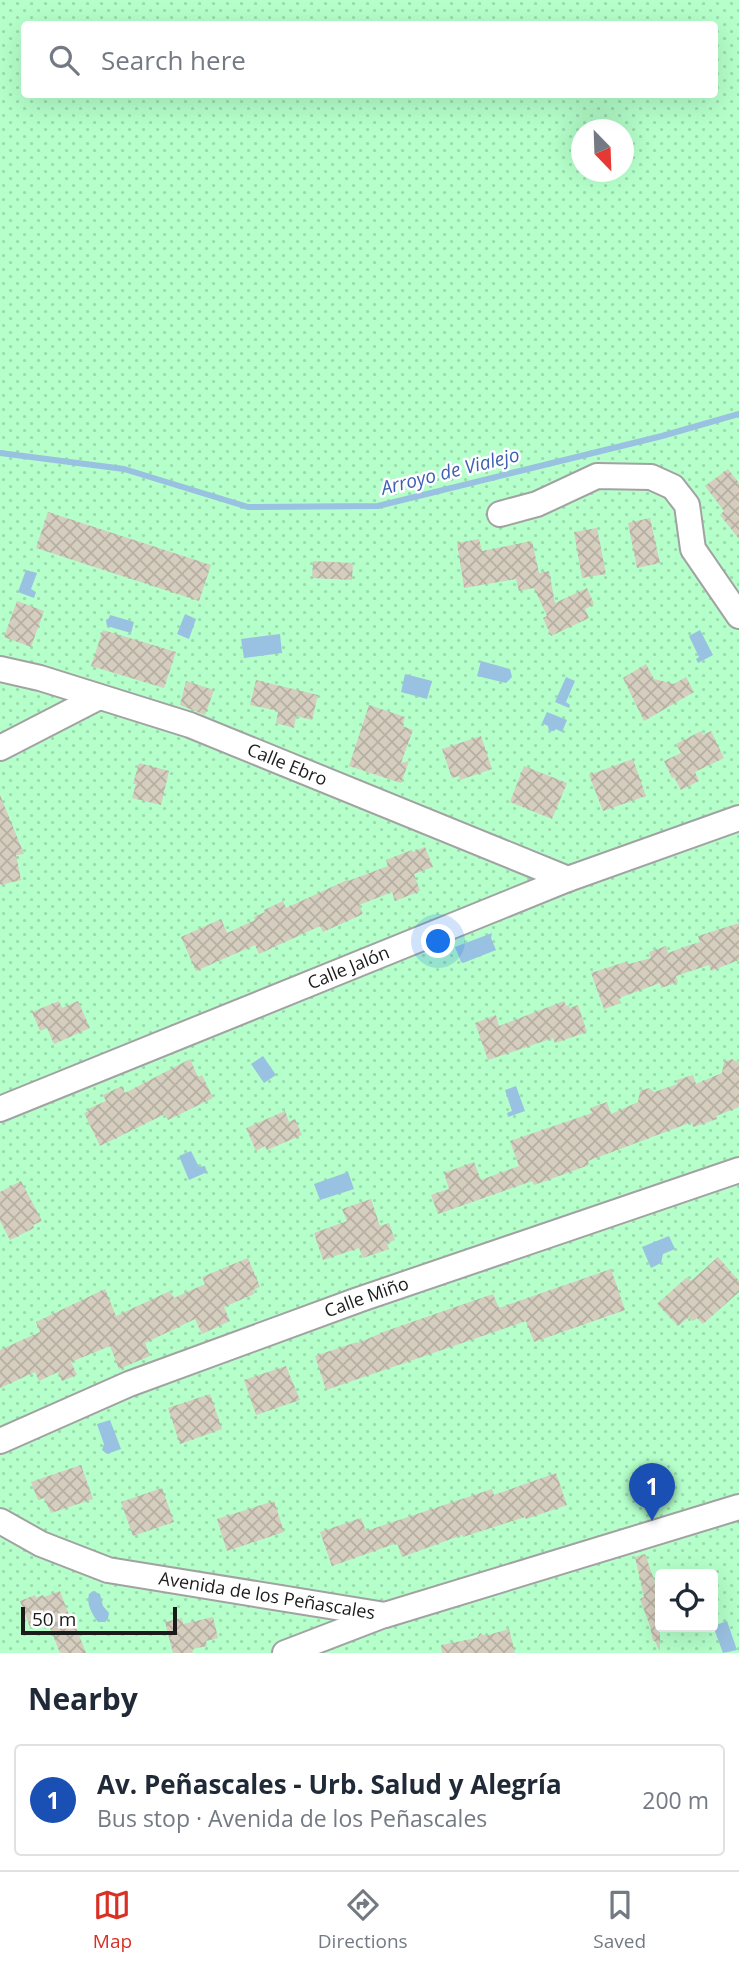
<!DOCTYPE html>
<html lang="en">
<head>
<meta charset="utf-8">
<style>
  :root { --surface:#fff; --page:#f2f2f3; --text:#1f2937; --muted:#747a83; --line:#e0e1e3; --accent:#d93025 }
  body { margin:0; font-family:"Open Sans",sans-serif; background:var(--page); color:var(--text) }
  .controls { position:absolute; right:21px; bottom:21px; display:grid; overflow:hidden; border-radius:7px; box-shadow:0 7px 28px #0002 }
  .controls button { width:63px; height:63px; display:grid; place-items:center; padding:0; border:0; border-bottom:2px solid var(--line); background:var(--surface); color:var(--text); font:35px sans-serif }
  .compass { position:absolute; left:571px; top:119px; width:63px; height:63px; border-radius:50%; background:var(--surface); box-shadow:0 7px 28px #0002; rotate:157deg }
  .scale { position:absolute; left:21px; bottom:18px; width:156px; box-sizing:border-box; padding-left:7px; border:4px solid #1b1b1b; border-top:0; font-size:19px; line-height:24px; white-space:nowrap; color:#1b1b1b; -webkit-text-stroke:5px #fff; paint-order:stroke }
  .you { position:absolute; left:439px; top:942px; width:24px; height:24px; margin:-18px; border:5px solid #fff; border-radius:50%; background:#1a73e8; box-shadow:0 0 0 10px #1a73e833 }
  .badge { display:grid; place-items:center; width:46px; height:46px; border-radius:50%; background:var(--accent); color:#fff; font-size:23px; font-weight:700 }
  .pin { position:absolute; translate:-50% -58px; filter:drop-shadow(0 2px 4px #0008) }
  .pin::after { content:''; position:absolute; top:37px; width:24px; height:21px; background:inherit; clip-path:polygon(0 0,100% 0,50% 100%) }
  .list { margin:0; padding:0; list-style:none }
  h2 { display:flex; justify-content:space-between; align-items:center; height:91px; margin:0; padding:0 28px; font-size:30px }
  h2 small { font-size:23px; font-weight:400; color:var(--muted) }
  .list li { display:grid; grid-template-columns:46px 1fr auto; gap:21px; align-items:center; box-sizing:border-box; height:112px; margin:0 14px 14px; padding:0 14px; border:2px solid var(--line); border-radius:7px }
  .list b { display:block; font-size:26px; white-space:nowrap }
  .list p { margin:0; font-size:23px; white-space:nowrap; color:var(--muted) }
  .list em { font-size:23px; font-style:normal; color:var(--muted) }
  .icon { flex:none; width:38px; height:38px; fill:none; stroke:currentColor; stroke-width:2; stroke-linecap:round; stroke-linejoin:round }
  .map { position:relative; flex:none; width:739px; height:1653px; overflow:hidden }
  .search { position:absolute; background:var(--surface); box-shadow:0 7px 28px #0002; left:21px; right:21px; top:21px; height:77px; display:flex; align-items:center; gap:18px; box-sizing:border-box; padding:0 24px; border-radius:7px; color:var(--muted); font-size:26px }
  .sheet { height:217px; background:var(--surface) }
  nav { display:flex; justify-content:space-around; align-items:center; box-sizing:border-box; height:98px; border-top:2px solid var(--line); background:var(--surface); font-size:19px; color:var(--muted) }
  nav a { display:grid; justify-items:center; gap:4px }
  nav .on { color:var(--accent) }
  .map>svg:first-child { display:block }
</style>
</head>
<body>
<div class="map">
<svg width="739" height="1653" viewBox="0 0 739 1653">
  <defs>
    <pattern id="park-dots" width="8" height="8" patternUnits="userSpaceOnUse" patternTransform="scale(1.75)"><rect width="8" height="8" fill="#b4ffca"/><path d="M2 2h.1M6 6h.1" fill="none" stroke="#9adaad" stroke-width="1.8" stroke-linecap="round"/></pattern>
    <pattern id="building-cross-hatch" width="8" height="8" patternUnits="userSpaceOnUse" patternTransform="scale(1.75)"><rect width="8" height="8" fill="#d5cdbe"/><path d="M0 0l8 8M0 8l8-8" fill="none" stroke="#b6afa3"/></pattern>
  </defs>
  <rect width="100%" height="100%" fill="#eeecde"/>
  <!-- park -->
  <path fill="url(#park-dots)" fill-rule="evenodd" d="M 0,0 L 739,0 L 739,1653 L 0,1653 ZM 24,24 L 714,24 L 714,94 L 24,94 ZM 582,130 L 624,130 L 624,172 L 582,172 ZM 660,1574 L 713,1574 L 713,1627 L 660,1627 Z"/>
  <!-- water -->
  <g fill="#99c1e1">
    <polygon points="26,570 37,573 31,589 36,592 34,598 18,592"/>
    <polygon points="185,614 196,619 189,639 177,634"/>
    <polygon points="110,615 134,622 131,633 107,626 106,620 109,618"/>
    <polygon points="700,630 713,655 698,663 696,659 699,657 689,636"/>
    <polygon points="280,634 282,653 244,658 241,639"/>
    <polygon points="481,661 510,669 512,677 506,683 477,676"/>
    <polygon points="405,674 432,681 427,699 401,692"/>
    <polygon points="566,677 575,681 566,702 570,705 569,708 555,702"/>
    <polygon points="547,712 567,720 562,732 556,729 554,731 549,731 548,726 542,723"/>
    <polygon points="492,933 491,938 496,950 463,963 461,962 455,947"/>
    <polygon points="263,1056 276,1075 264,1083 251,1064"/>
    <polygon points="516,1086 525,1111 508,1117 507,1113 512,1111 505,1090"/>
    <polygon points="191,1151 199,1167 205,1166 207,1172 189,1180 179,1156"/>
    <polygon points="348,1172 354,1189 320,1200 314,1184"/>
    <polygon points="669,1236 675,1249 663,1254 661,1263 651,1268 642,1247"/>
    <polygon points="110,1420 121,1449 107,1454 102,1450 104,1444 97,1424"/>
    <path d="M 93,1591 L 100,1594 L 103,1606 L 109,1613 L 108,1619 L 105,1622 L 98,1622 C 92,1614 86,1604 89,1594 Z"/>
    <polygon points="727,1621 737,1650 723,1653 713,1626"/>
  </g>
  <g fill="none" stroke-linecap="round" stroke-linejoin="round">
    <!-- stream -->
    <polyline stroke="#99c1e1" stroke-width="6" points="0,453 124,469 248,507 378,506 662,436 739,414"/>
  </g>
  <!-- building -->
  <g fill="url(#building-cross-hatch)">
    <polygon points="728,469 739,483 739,539 720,515 724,511 705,486"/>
    <polygon points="48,512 211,565 199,601 36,548"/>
    <polygon points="650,518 660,563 637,568 628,523"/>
    <polygon points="597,528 606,574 582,578 574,532"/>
    <polygon points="479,539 482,551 532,541 539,573 549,571 555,603 587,588 594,604 585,609 589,618 551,636 543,618 547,616 534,588 519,591 516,579 464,588 457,543"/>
    <polygon points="313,561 353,563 352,580 312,578"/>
    <polygon points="17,601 44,611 31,647 4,637"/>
    <polygon points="103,630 176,652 164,688 91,666"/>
    <polygon points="646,664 654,679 674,684 686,677 694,692 644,721 623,678"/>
    <polygon points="256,680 318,695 312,720 296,716 294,728 276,723 278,711 250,705"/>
    <polygon points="186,681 214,690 205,715 180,705"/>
    <polygon points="369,705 405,717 402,726 413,730 401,763 409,761 401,783 349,766"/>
    <polygon points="701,731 703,735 711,731 724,758 695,772 699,781 681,790 674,777 672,778 664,761 681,753 676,744"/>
    <polygon points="481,736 492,769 460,780 459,776 452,778 442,749"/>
    <polygon points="633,759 646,796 603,811 589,775"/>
    <polygon points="139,763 169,771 161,805 132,798 136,784 133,784"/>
    <polygon points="524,766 567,783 552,819 510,802"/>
    <polygon points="0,795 24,854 16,855 21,880 0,885"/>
    <polygon points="425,847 433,867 414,874 420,891 395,901 392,892 359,905 363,914 323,932 320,926 259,954 255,945 196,971 181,937 221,919 227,933 255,920 254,917 265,912 264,910 283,901 286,908 347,880 348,881 388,866 386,860 412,850 413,852"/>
    <polygon points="739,923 739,960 711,971 709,965 676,976 678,982 661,988 660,983 619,998 621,1003 604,1009 591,973 625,962 629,964 651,958 649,952 666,946 668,953 684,947 700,942 698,936"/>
    <polygon points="59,1001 62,1008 78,1001 90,1028 54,1044 47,1028 40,1031 32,1012"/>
    <polygon points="564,1001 566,1006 569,1005 570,1008 578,1005 587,1032 555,1043 553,1038 488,1060 475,1023 496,1015 499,1026"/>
    <polygon points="190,1059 198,1077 202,1075 213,1098 168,1120 165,1114 100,1146 84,1113 89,1111 88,1109 106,1101 103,1095 122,1086 125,1093"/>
    <polygon points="732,1059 739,1063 739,1107 716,1116 717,1119 693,1127 692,1122 588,1161 589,1165 548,1180 534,1185 532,1181 438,1214 431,1195 449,1189 444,1173 474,1162 481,1180 519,1166 510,1141 592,1113 590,1108 607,1102 611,1114 638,1102 640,1091 649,1088 654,1092 678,1084 677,1080 693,1075 696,1084 722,1073 724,1062"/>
    <polygon points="285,1111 289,1122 295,1119 302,1135 267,1150 265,1146 256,1151 246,1128"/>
    <polygon points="21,1181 42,1221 33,1225 34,1228 10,1240 0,1221 0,1192"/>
    <polygon points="371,1199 380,1226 389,1223 395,1240 387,1243 389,1249 363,1258 359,1248 323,1260 314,1233 347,1221 342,1209"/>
    <polygon points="718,1257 739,1281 739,1292 703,1324 697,1318 693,1321 689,1317 678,1326 657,1304 687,1277 691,1281"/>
    <polygon points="248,1258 260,1287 253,1290 254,1294 224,1307 230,1321 202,1334 195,1319 145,1343 150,1356 119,1369 110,1346 71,1362 77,1375 62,1381 58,1372 39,1381 35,1372 0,1388 0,1350 40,1332 36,1322 105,1289 116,1316 170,1291 174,1298 205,1284 202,1277"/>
    <polygon points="611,1269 625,1310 534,1342 526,1321 326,1390 315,1356 357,1342 358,1343 386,1331 493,1294 499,1308"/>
    <polygon points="286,1366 300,1400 256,1415 244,1380"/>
    <polygon points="210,1394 222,1429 180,1444 168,1408"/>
    <polygon points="81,1465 93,1499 51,1513 44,1498 38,1500 31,1482"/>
    <polygon points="556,1473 567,1505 526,1519 525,1517 463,1537 462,1535 402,1557 397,1543 332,1566 320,1532 361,1518 366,1531 492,1489 494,1495"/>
    <polygon points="162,1488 174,1522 133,1536 121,1502"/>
    <polygon points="274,1501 284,1532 227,1551 217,1519"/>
    <polygon points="645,1554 658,1591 660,1590 660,1649 659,1650 655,1641 653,1641 650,1626 640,1599 644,1597 635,1557"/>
    <polygon points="60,1591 70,1618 72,1617 86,1653 60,1653 48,1623 42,1625 42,1623 30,1627 20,1601 35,1595 36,1598 43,1595 44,1597"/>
    <polygon points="213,1617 218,1638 206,1641 207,1646 192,1649 193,1653 173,1653 165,1622 182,1618 183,1624"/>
    <polygon points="509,1629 515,1653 442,1653 441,1645 477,1638 480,1633 485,1636"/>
  </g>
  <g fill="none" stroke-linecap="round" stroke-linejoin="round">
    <defs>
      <g id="street">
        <polyline points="500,514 537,504 597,476 651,477 673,487 687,505 693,549 739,616"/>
        <path id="s1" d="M 0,669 L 40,678 L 190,725 L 568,879"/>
        <polyline points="0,748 99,697"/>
        <path id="s2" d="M 0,1109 L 568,879 L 739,818"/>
        <path id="s3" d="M 0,1441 L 129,1384 L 358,1300 L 739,1170"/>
        <path id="s4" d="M 0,1521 L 41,1544 L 108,1570 L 385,1615 L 739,1507"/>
        <polyline points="285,1653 384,1615"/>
      </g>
    </defs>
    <!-- street casing -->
    <use href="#street" stroke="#a2a2a2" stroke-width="28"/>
    <!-- street -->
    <use href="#street" stroke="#fff" stroke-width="24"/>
  </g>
  <g text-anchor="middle" stroke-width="5" stroke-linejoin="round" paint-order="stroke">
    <!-- street labels -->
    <g font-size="18" fill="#1b1b1b" stroke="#fff">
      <text dy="6" stroke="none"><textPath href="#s1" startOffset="303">Calle Ebro</textPath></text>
      <text dy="6" stroke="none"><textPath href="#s2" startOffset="376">Calle Jalón</textPath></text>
      <text dy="6" stroke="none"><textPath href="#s3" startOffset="394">Calle Miño</textPath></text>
      <text dy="6" stroke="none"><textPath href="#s4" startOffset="280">Avenida de los Peñascales</textPath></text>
    </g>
    <!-- water labels -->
    <g font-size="19" font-style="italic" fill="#3f60b2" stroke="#fff">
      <text transform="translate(450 471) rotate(-14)" y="7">Arroyo de Vialejo</text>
    </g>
  </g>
</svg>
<div class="controls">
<button><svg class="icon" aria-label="locate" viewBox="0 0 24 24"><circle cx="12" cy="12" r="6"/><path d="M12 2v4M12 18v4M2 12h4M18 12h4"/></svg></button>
</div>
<svg class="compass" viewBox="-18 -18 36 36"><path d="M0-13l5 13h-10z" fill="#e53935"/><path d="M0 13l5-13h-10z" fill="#747a83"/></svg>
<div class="scale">50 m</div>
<div class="you"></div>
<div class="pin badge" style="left:652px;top:1521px;background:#1a4fb4">1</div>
<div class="search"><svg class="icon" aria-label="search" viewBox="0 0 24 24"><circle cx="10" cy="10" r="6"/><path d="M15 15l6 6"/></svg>Search here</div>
</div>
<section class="sheet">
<h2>Nearby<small></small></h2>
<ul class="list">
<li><span class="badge" style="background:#1a4fb4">1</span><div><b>Av. Peñascales - Urb. Salud y Alegría</b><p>Bus stop · Avenida de los Peñascales</p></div><em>200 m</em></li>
</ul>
</section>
<nav>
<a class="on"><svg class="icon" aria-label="map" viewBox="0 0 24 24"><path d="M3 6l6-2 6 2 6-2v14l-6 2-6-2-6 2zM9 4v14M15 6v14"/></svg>Map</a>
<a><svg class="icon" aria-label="directions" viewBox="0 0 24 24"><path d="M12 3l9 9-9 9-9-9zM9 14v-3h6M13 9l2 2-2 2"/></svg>Directions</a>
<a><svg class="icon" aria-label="saved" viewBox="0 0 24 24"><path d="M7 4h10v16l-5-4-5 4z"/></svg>Saved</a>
</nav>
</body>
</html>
